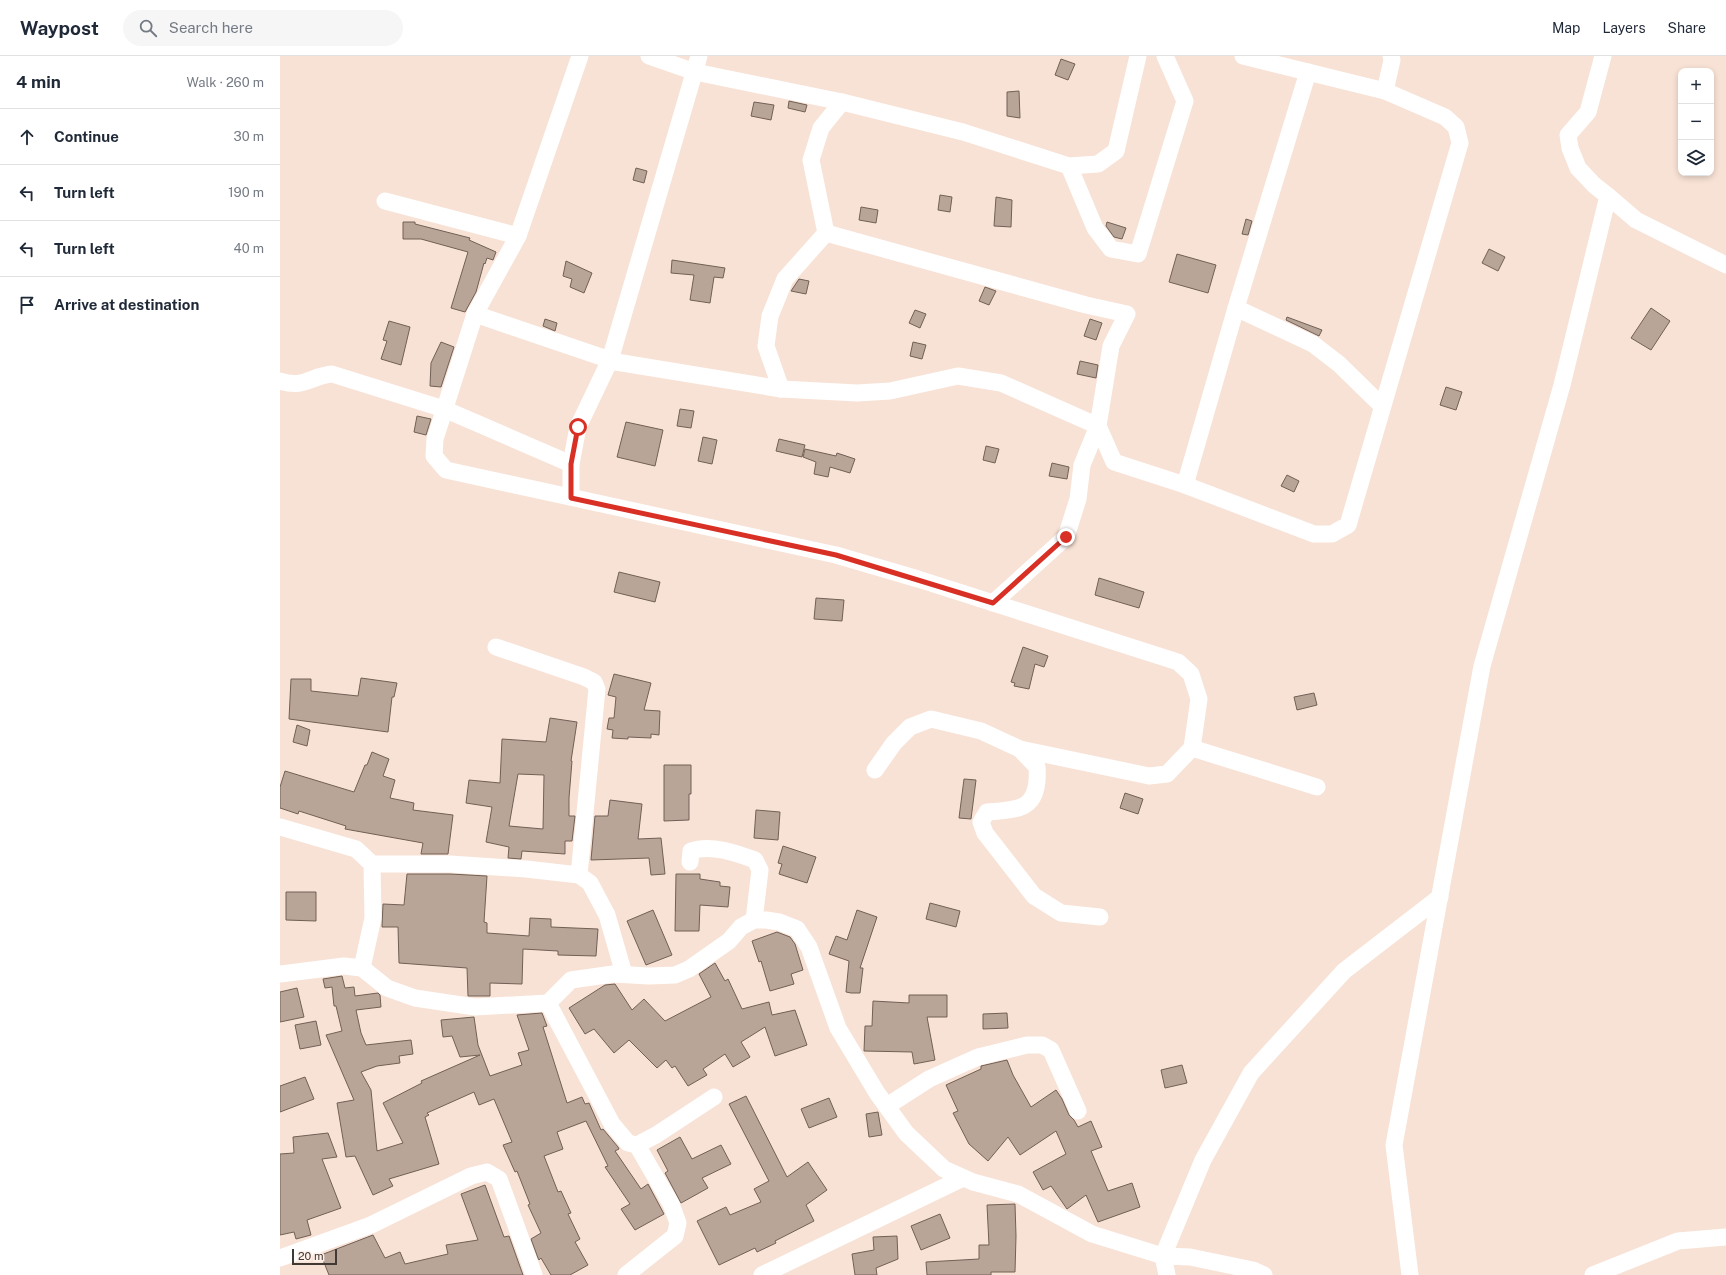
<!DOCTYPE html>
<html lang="en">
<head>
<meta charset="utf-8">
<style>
  :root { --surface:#fff; --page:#f6f6f7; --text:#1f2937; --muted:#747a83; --line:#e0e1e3 }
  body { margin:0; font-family:"Public Sans",sans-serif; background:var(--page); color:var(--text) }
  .controls { position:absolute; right:12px; top:12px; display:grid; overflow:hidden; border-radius:8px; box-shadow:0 2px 6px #0003 }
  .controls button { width:36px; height:36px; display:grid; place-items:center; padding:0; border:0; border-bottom:1px solid var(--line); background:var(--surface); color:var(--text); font:20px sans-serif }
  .scale { position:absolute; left:12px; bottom:10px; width:45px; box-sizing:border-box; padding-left:4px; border:2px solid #413934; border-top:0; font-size:11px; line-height:14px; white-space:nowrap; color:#413934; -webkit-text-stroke:3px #fef1e9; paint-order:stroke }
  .stop { position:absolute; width:12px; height:12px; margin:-9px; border:3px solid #d93025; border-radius:50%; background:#fff }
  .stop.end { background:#d93025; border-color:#fff; box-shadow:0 1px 4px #0008 }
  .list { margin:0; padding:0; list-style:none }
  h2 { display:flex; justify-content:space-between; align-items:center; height:52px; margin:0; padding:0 16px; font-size:17px }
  h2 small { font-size:13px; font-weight:400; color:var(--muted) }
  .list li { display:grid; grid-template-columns:26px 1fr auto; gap:12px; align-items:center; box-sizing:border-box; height:56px; padding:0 16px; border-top:1px solid var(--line) }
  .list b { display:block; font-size:15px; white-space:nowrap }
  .list em { font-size:13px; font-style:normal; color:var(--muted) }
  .icon { flex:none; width:22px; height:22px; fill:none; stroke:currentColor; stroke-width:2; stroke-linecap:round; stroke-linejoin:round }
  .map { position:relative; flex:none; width:1446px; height:1219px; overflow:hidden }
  header { display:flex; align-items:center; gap:24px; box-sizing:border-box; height:56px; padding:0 20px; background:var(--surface); border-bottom:1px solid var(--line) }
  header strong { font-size:19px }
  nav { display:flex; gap:22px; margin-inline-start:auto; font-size:14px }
  .search { width:280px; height:36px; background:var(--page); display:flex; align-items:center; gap:10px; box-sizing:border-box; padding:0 14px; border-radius:22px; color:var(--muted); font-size:15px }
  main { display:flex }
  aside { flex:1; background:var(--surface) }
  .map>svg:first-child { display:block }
</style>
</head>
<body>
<header>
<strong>Waypost</strong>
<div class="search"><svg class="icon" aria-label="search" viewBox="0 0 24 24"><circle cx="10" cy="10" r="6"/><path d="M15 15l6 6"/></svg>Search here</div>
<nav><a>Map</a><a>Layers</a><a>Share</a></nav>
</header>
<main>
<aside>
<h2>4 min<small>Walk · 260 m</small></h2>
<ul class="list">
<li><svg class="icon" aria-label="ahead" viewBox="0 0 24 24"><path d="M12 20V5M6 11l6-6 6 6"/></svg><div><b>Continue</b></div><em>30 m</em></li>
<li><svg class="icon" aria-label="left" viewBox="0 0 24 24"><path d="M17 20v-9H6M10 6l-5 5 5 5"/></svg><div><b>Turn left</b></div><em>190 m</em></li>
<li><svg class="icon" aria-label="left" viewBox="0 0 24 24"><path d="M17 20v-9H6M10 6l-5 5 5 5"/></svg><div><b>Turn left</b></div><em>40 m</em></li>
<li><svg class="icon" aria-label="arrive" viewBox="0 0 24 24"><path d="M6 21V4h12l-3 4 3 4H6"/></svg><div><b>Arrive at destination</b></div></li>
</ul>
</aside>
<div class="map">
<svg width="1446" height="1219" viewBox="0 0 1446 1219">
  <rect width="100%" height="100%" fill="#f8e2d5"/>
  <!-- building -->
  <g fill="#b9a498" stroke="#726055" fill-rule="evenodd">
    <polygon points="781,3 795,8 788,24 775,19"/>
    <polygon points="739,35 740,62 727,60 727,36"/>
    <polygon points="509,45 527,49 525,56 508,52"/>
    <polygon points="474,46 494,49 491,64 471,60"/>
    <polygon points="356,112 367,115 364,127 353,124"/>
    <polygon points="660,139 672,141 670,156 658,154"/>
    <polygon points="716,141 732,144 731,171 714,170"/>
    <polygon points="581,151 598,154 596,167 579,164"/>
    <polygon points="966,163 972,165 968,179 962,178"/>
    <polygon points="123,166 135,166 135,168 190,182 189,184 216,196 213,204 207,202 205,208 204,207 196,236 185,256 171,252 188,196 141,183 123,183"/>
    <polygon points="827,166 846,172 842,183 834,181 826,170"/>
    <polygon points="1209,193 1225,201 1218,215 1202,207"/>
    <polygon points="897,198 936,209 928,237 889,226"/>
    <polygon points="392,204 445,212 443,222 434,221 430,247 410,244 414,219 391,217"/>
    <polygon points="286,205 312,217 304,237 290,231 292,223 283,220"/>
    <polygon points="519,223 529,225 526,238 511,235"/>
    <polygon points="705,231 716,235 709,249 699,245"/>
    <polygon points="1371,252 1390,265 1371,294 1351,282"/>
    <polygon points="635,254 646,258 640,272 629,267"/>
    <polygon points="1007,261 1042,274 1039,280 1006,264"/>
    <polygon points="265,263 277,267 275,275 263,270"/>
    <polygon points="810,263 822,267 816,284 804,280"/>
    <polygon points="109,265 130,271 121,309 101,303 107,285 103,284"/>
    <polygon points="161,286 174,291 161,331 150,330 151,307"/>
    <polygon points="633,286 646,289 642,303 630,300"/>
    <polygon points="800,305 818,309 816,322 797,318"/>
    <polygon points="1166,331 1182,336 1176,354 1160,349"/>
    <polygon points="400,353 414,355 411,372 397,370"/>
    <polygon points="137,360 151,363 146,379 134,376"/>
    <polygon points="346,366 383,374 375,410 337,401"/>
    <polygon points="423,381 437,384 432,408 418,405"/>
    <polygon points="499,383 525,389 522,401 496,395"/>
    <polygon points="706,390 719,393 715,407 703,404"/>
    <polygon points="525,393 556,400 557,397 575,403 570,417 550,411 548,421 534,418 536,406 523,401"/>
    <polygon points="772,407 789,411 787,423 769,420"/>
    <polygon points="1007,419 1019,425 1014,436 1001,430"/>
    <polygon points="339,516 380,526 375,546 334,536"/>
    <polygon points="819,522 864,536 859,552 815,539"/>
    <polygon points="536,542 564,544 562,565 534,563"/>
    <polygon points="743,591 768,600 764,611 755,608 749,633 734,630 735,627 731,626"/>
    <polygon points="334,618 371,627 364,654 380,655 379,679 371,678 371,682 348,681 348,683 332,682 333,674 327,673 329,662 334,662 336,641 328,639"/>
    <polygon points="81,622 117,627 114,641 112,641 108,676 9,663 11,623 31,623 31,635 78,640"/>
    <polygon points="1034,637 1037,649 1017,654 1014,641"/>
    <path d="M 270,662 L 297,666 L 291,705 L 292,705 L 289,742 L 289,760 L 295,760 L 292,785 L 285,785 L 285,798 L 242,795 L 241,803 L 228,802 L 229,791 L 206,786 L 212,751 L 186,747 L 189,724 L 220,727 L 222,683 L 266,686 ZM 238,718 L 264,719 L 263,773 L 229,770 Z"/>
    <polygon points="17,669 30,674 27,690 13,686"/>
    <polygon points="92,696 109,703 103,720 115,724 110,742 134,747 133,754 173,759 168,798 141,798 143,787 65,773 66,770 19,755 18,758 0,752 0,731 5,715 74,736 85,709 87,709"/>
    <polygon points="384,709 411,709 411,738 409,738 409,764 384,765"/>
    <polygon points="684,723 696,724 691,763 679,762"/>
    <polygon points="845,737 863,743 858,758 840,752"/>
    <polygon points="330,744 362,748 358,783 381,782 385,818 371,819 369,802 311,804 315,760 328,760"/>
    <polygon points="476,754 500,756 498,784 474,782"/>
    <polygon points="503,790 536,801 527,827 499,818 502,808 498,807"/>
    <polygon points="127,818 170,818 207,820 204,866 207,867 207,877 249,880 250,862 271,863 271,871 318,873 316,900 278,899 278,895 243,893 242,928 210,927 210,940 188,940 187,912 119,907 118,871 102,871 103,848 124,849"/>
    <polygon points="396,818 420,818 420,823 440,826 440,830 450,831 448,851 420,849 419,875 395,875"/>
    <polygon points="6,836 36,836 36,865 6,864"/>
    <polygon points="650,847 680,855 676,871 646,863"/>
    <polygon points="373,854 392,899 366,909 347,865"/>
    <polygon points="577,854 597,861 580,912 583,912 580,937 571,937 566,936 569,905 549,898 556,880 567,884"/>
    <polygon points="497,876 510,881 515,888 523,914 511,918 514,928 490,935 481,905 479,906 472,885"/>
    <polygon points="435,907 445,925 448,923 462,953 489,946 492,959 515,954 527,989 495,1000 485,971 461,986 470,1001 453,1011 445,998 423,1013 427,1019 408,1030 395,1010 392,1012 386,1004 377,1012 349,984 334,997 314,973 305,978 289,952 325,929 335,928 352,954 364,943 385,965 431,941 419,918"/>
    <polygon points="62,920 65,932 74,931 75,940 98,937 100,939 101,951 76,954 81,977 86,989 131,984 133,998 119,1000 120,1007 97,1010 81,1016 91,1034 97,1095 123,1087 103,1047 142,1027 141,1025 200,999 180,1001 172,980 163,981 161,964 194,961 198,989 210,1020 242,1009 238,997 249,994 237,959 262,957 267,970 263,971 287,1047 302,1041 305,1048 309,1047 321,1074 323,1073 338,1091 339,1093 335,1095 361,1133 368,1128 384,1158 355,1174 341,1153 350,1148 325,1111 328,1110 306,1065 277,1076 283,1093 264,1100 278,1136 281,1135 291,1157 288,1158 300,1183 295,1186 308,1209 290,1219 271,1219 261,1202 259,1204 258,1202 251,1183 261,1177 248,1149 250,1148 237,1115 235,1116 223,1089 232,1086 214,1043 199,1049 194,1036 147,1057 149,1059 145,1061 159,1108 109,1123 113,1130 93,1139 75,1100 66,1101 57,1047 74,1044 46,979 62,975 56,950 54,950 52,931 45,932 43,923"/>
    <polygon points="17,932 24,961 0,966 0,936"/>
    <polygon points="629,939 667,939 667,961 647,961 655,1004 634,1008 632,996 584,995 585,970 592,970 593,945 629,947"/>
    <polygon points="727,957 728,972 703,973 703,958"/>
    <polygon points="36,965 41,989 20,993 15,969"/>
    <polygon points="727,1004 733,1019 751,1051 776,1034 782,1043 789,1059 794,1064 798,1071 811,1065 822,1091 811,1095 828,1135 852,1127 860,1151 818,1166 806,1139 787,1153 771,1130 763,1134 753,1116 786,1098 776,1075 740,1099 728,1081 708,1105 689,1088 673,1057 678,1055 666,1029 701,1013 701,1010"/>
    <polygon points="902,1009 907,1027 885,1032 881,1014"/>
    <polygon points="25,1021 34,1043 0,1056 0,1030"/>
    <polygon points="466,1040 507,1121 528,1106 547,1134 526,1149 534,1165 495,1185 496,1187 477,1196 475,1192 439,1209 417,1165 446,1151 450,1159 481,1146 474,1133 489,1125 449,1048"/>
    <polygon points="549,1042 557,1061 529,1072 521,1053"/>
    <polygon points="598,1056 602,1079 589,1081 586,1058"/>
    <polygon points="48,1077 57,1101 42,1103 61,1152 27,1164 31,1179 16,1183 14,1176 0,1179 0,1098 14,1097 13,1081"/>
    <polygon points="400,1081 412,1103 441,1089 451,1108 422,1122 428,1132 401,1147 385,1117 388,1115 377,1094"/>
    <polygon points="205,1129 224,1181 229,1180 243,1219 49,1219 41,1199 93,1179 105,1202 120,1196 125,1208 168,1198 166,1189 198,1184 181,1138"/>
    <polygon points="735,1148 736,1180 735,1216 711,1216 711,1219 647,1219 646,1206 699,1203 699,1189 709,1189 707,1149"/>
    <polygon points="660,1158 670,1182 641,1194 631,1170"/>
    <polygon points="617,1180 618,1203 596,1212 597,1219 575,1219 572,1198 594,1194 593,1181"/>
  </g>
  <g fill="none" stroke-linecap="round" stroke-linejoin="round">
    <!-- minor -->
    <g stroke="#fff" stroke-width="17">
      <polyline points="300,0 238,180 195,258 155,383 154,400 166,414 556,499 638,523 898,606 911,618 919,643 912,692 887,718 869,720 740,693 701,675 651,663 630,671 614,687 595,714"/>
      <polyline points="369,0 415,16 562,46 683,76 789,110 818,108 836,95 858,0"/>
      <polyline points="1323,0 1308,56 1288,79 1290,92 1298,112 1314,129 1328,140 1356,164 1446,209"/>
      <polyline points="1105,35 1112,4 1111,0"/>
      <polyline points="789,110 815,172 831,193 858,198 905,45 885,0"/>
      <polyline points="105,145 238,180"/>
      <polyline points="546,177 806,249 847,258 831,290 818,370 802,409 798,443 786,481 713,547"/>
      <polyline points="546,177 531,104 541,72 562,46"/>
      <polyline points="956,252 1033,288 1059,308 1102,350"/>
      <polyline points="195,258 336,306 501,333 577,337 610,335 678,320 721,327 818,370 834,406 905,429 1034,478 1052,478 1068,469 1180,87 1176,71 1165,61 1105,35 963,0"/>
      <path d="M 0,325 C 24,333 30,320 52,318 L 164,353 L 291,408"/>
      <polyline points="501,333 486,290 490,260 505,223 546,177"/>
      <polyline points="905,429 956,252 1028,16"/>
      <polyline points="291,441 291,408 298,371 330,304 419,0"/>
      <polyline points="216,591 304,621 314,626 317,633 299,819"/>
      <polyline points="912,692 1037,731"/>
      <path d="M 740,693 L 757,711 C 758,725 757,745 741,751 C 731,755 717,755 707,756 L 701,766 L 705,777 L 754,840 L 781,857 L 820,861"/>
      <polyline points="0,771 76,793 92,808 93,862 82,912"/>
      <path d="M 410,806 L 411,795 C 431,788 456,797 475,804 L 480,814 L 474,864"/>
      <polyline points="92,808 170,808 246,813 299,819 310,827 327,859 344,918"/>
      <polyline points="0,918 64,910 82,912 107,932 135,942 195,951 268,947 291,924 333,918 369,920 395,919 409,913 449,885 461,871 474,864 486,864 499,866 517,873 529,891 558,972 597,1037 626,1077 664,1113 693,1126 738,1138 812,1178 883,1200 910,1201 973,1214 984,1219"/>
      <polyline points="268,947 332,1068 348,1087 357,1089 376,1079 434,1041"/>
      <polyline points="607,1050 649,1023 698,1001 747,989 762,989 771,994 798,1055"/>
      <polyline points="0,1202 91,1169 191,1120 207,1116 219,1123 254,1219"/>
      <polyline points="346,1219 395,1180 398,1167 391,1148 357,1089"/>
      <polyline points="482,1219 683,1122"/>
      <polyline points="887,1219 883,1200 923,1104 971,1017 1064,915 1160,841"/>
      <polyline points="1130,1219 1114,1089 1202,610 1282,329 1328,140"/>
      <polyline points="1313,1219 1398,1185 1446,1181"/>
    </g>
  </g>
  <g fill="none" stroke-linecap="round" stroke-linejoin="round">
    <!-- route -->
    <polyline stroke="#d93025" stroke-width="5" points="298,371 291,408 291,442 556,499 713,547 786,481"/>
  </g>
</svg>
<div class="controls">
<button>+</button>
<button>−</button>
<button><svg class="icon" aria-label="layers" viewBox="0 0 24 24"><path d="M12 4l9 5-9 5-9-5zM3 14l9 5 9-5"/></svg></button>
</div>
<div class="scale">20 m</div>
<div class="stop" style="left:298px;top:371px"></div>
<div class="stop end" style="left:786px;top:481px"></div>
</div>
</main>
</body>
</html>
